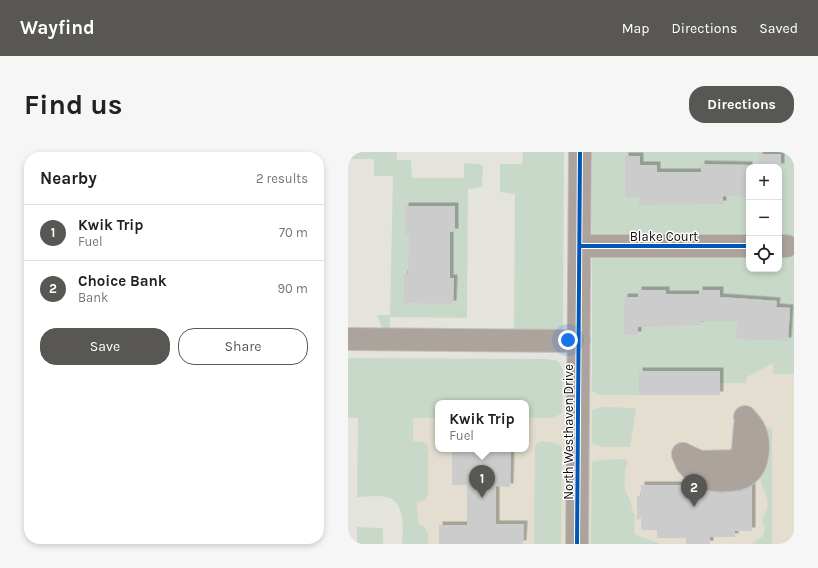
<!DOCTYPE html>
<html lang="en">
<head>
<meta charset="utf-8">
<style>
  :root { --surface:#fff; --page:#f6f6f6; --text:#222; --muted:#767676; --line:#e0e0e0; --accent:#585753 }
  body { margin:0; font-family:Karla,sans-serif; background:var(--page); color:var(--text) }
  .controls { position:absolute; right:12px; top:12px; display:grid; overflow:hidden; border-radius:8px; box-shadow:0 2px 6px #0003 }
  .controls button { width:36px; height:36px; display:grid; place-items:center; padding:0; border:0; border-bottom:1px solid var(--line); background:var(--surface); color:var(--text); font:20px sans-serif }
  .you { position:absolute; left:220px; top:188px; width:14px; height:14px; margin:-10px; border:3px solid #fff; border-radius:50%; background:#1a73e8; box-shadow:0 0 0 6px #1a73e833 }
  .badge { display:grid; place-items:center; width:26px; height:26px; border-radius:50%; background:var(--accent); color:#fff; font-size:13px; font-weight:700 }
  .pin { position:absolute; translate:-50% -33px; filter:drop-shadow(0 1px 2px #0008) }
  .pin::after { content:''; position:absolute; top:21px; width:14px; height:12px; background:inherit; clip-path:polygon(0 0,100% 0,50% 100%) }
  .popup { position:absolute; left:87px; top:248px; width:94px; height:52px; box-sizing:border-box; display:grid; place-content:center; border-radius:8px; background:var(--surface); filter:drop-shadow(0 1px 3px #0005); font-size:13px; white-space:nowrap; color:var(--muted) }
  .popup b { font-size:15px; color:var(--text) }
  .popup::after { content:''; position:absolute; left:50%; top:100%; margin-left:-8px; border:8px solid transparent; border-top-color:var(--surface) }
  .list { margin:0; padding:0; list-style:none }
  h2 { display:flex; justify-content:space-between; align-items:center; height:52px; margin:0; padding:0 16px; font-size:17px }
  h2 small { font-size:13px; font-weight:400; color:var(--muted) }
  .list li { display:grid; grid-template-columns:26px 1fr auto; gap:12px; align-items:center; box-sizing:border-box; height:56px; padding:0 16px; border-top:1px solid var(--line) }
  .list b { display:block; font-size:15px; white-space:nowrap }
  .list p { margin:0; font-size:13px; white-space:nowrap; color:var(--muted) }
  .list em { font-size:13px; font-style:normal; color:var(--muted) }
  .actions { display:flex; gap:8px; padding:12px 16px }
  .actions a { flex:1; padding:9px 0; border:1px solid var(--accent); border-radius:16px; text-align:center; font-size:14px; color:var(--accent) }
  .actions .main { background:var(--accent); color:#fff }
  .icon { flex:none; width:22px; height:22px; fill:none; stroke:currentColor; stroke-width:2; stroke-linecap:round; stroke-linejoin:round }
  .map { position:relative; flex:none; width:446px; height:392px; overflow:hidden; border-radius:16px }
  header { display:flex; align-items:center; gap:24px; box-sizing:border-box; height:56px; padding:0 20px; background:var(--accent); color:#fff }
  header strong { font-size:19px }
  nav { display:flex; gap:22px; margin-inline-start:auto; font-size:14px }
  .intro { display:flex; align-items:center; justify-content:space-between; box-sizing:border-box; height:96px; padding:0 24px }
  h1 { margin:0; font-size:28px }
  .button { padding:10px 18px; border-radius:16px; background:var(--accent); color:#fff; font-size:14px; font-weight:700 }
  main { display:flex; gap:24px; padding:0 24px }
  aside { flex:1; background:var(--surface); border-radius:16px; box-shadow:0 2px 6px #0003 }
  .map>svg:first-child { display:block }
</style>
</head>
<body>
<header>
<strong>Wayfind</strong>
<nav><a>Map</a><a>Directions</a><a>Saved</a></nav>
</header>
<div class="intro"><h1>Find us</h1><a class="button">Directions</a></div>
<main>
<aside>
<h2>Nearby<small>2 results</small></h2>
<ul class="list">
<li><span class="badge">1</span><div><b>Kwik Trip</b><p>Fuel</p></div><em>70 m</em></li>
<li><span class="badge">2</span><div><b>Choice Bank</b><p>Bank</p></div><em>90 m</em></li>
</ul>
<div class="actions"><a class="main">Save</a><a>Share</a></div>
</aside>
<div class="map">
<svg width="446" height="392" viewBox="0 0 446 392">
  <defs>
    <filter id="shadow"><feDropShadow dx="3.5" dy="-3.5" stdDeviation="0" flood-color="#0004"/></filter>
  </defs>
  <rect width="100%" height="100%" fill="#e4e3de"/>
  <!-- commercial -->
  <path fill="#e3ded0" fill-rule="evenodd" d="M 245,205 L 446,207 L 446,392 L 64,392 L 65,219 L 244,223 ZM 90,251 L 178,251 L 178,297 L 90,297 Z"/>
  <!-- green -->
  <g fill="#c8d9c9" fill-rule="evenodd">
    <polygon points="0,0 49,0 49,8 63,8 64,26 116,26 116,11 132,12 135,14 134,35 120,37 119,166 42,165 42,179 35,178 29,163 42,163 45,24 26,24 26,7 0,7"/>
    <polygon points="175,0 216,0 215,176 205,181 166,178 167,42 152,40 152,12 174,12"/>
    <path d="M 244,0 L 446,0 L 446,222 L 425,222 L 425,211 L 399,225 L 398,231 L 372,231 L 372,219 L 291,219 L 291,243 L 251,243 L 244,239 ZM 401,15 L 431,15 L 431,117 L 401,117 Z"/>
    <path d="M 0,206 L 199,207 L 210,209 L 215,218 L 214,259 L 213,262 L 204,266 L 178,266 L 178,251 L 90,251 L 90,266 L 65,266 L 65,289 L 76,290 L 80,293 L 80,343 L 77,348 L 69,350 L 70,372 L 77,375 L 80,382 L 80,392 L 54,392 C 55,377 58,349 38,345 C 29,343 18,345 9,345 L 10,266 L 0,266 Z"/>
    <polygon points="253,255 288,256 282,295 254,295 244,291 244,258"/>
    <path d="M 414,272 L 424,277 L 424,392 L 403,392 L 415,384 L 417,377 L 414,368 C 415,364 418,361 419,357 C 422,345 413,336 412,325 C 412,307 413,289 414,272 Z"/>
    <polygon points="194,289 207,291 214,295 213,392 186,392 187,295 189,291"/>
    <path d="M 277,307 L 280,309 C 277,316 276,329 277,337 C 278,341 281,344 282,348 C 284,354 283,357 287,363 L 286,380 L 288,383 L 313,392 L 243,392 L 244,310 L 254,308 Z"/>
    <polygon points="9,375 34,376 35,379 35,392 9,392"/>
  </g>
  <!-- building -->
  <g fill="#cdcccc" filter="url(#shadow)">
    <rect x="411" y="2" width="22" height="13"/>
    <polygon points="277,4 292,4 292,13 309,13 309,20 353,20 353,12 401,13 401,45 375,44 375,52 291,53 291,45 277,45"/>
    <polygon points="57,54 107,54 107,80 102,80 102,126 106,126 105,152 56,151 56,122 60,122 61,82 57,82"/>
    <polygon points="290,138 318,138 318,142 351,142 351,138 372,138 372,145 429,149 428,155 442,156 440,189 388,187 389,169 353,169 353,173 290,175 290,183 276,183 276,145 290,145"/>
    <rect x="291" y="219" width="81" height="24"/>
    <polygon points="104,297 163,297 162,335 148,334 148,372 176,372 175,392 91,392 91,373 119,373 119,333 104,333"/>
    <polygon points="293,333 341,333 350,338 373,341 393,339 404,334 404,379 387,379 387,385 362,385 362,392 338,392 338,386 309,386 309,378 293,378 293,366 289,368 289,344 293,344"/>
  </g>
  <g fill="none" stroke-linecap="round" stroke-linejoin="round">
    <defs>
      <g id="minor">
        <polyline points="232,94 401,94"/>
        <polyline points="431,94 439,94"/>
        <polyline points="0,187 231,189"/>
        <path d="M 335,302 L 339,312 L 352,326 C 364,328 384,330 395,325 C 412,317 413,289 405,275 C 403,271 399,268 397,265"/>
        <polyline points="335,302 352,310 389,309 392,307 395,297 397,274"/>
        <polyline points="229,392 232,0"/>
      </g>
    </defs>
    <!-- minor casing -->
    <use href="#minor" stroke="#c1c0bd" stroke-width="24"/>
    <!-- minor -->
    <use href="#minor" stroke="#ada39d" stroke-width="22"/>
    <defs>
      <g id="cycleway">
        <polyline points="232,94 401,94"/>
        <polyline points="229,392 232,0"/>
      </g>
    </defs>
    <!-- cycleway casing -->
    <use href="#cycleway" stroke="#fff" stroke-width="6"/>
    <!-- cycleway -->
    <use href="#cycleway" stroke="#0057b8" stroke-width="4"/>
  </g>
  <g text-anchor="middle" stroke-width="3" stroke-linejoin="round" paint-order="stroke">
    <!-- street labels -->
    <g font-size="13" fill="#0d0b08" stroke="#fff">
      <text x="316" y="89">Blake Court</text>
      <text transform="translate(220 280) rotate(-90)" y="5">North Westhaven Drive</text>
    </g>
  </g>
</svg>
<div class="controls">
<button>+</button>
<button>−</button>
<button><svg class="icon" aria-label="locate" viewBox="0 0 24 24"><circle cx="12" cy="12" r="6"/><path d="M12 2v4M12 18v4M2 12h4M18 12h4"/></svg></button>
</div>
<div class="you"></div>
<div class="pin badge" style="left:134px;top:346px">1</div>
<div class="popup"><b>Kwik Trip</b>Fuel</div>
<div class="pin badge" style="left:346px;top:355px">2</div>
</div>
</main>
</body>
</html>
